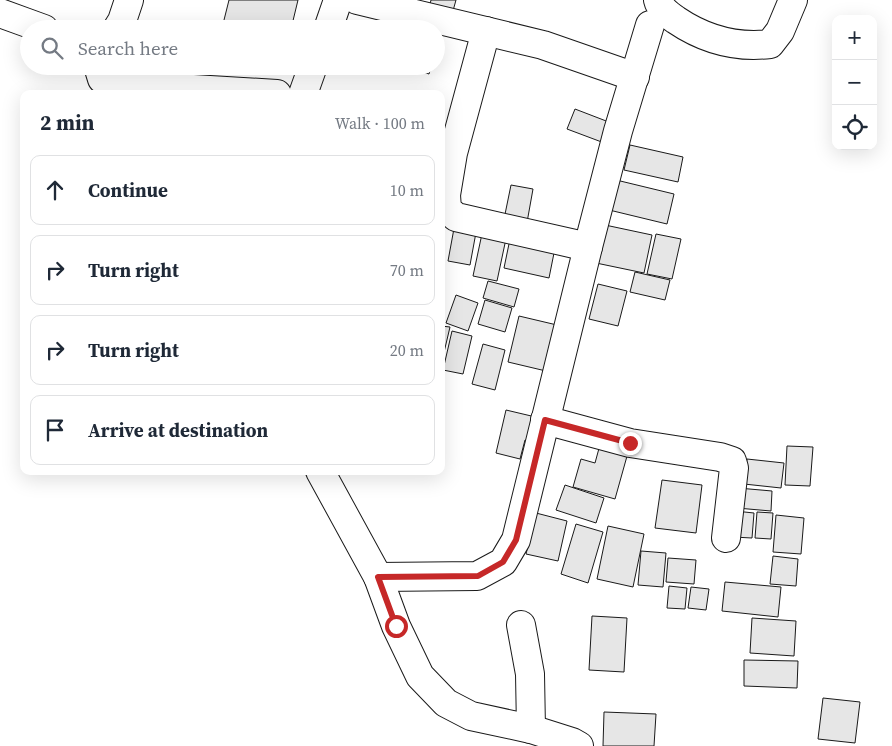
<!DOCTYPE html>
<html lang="en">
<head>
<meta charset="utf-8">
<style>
  :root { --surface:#fff; --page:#f6f6f7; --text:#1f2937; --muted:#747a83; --line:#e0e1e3 }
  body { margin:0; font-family:"Source Serif 4",serif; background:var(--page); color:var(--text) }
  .controls { position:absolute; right:15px; top:15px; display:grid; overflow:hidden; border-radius:10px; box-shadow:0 5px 20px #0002 }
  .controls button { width:45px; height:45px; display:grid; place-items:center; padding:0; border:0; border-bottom:1px solid var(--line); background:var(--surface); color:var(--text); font:25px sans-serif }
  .stop { position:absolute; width:15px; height:15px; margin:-11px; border:4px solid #c62828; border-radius:50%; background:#fff }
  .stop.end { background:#c62828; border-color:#fff; box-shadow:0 1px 5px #0008 }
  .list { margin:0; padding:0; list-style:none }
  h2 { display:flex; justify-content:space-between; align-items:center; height:65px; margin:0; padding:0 20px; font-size:21px }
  h2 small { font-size:16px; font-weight:400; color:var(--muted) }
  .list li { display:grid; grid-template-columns:32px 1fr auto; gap:15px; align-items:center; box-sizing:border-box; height:70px; margin:0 10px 10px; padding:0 10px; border:1px solid var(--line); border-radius:10px }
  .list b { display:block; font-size:19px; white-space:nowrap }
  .list em { font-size:16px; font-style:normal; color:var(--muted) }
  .icon { flex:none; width:28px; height:28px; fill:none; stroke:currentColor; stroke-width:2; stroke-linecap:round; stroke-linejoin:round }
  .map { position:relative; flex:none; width:892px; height:746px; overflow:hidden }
  .search { position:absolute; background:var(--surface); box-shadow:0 5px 20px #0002; left:20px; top:20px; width:425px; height:55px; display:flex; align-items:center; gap:12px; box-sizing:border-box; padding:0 18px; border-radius:28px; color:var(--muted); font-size:19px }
  .panel { position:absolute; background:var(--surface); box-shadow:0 5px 20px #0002; left:20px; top:90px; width:425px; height:385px; border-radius:10px }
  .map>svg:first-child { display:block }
</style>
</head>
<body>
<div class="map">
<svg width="892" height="746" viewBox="0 0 892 746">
  <rect width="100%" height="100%" fill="#fff"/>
  <!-- building -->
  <g fill="#e6e6e6" stroke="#1a1a1a">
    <polygon points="229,0 298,0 291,29 226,29 222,28"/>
    <polygon points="431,0 456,0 451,18 428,12"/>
    <polygon points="404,18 443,31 436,51 436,29 400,29"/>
    <polygon points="405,66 431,66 429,74"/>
    <polygon points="575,109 614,124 607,144 567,129"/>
    <polygon points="630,145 683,157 678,182 624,170"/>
    <polygon points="612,179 674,194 667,224 605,209"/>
    <polygon points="511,185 533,189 526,228 503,224"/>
    <polygon points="455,223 477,227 470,265 448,261"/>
    <polygon points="605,225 652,235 644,273 596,263"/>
    <polygon points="483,229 507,234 497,281 473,276"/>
    <polygon points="656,234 681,239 672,279 647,274"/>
    <polygon points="510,239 555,248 549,278 504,268"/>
    <polygon points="635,272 670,280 665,300 630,292"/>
    <polygon points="488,281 519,289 514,307 483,298"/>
    <polygon points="598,284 627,291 618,326 589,319"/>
    <polygon points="456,295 478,303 468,331 446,323"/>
    <polygon points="485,300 512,308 505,332 478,324"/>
    <polygon points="519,316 557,325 546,371 508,362"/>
    <polygon points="441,326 450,327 441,365"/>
    <polygon points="452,331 472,336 463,374 443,370"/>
    <polygon points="483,344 505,350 495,390 472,384"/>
    <polygon points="506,410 544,419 539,443 525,440 520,459 496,453"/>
    <polygon points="601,441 629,449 615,499 573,487 581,459 595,463"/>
    <polygon points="787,446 813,447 810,486 785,485"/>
    <polygon points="747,459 784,463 781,488 744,484"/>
    <polygon points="662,480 702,485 696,533 655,528"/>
    <polygon points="565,485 604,498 596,523 556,510"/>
    <polygon points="738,488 772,491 771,511 737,508"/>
    <polygon points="735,511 754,513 752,538 733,537"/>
    <polygon points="757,512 773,513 771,539 755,538"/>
    <polygon points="536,513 567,521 558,561 526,554"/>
    <polygon points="776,515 804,518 801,554 773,552"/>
    <polygon points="576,524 603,532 588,583 561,574"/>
    <polygon points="608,526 644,534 633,587 597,579"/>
    <polygon points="641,551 666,553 663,587 638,585"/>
    <polygon points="773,556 798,559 796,586 770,584"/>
    <polygon points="668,558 696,560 694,584 666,582"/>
    <polygon points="725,582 781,587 778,617 722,611"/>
    <polygon points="669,586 687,588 685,609 667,608"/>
    <polygon points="691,587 709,589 706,610 688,608"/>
    <polygon points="592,616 627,618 624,672 589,670"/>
    <polygon points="752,618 796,621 794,656 750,653"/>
    <polygon points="744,660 798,661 797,688 744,686"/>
    <polygon points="823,698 860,702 855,743 818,739"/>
    <polygon points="604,712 656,714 654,746 603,746"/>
  </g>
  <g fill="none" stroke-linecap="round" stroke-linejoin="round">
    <defs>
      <g id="minor">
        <polyline points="357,0 543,45 635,77"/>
        <path d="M 658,0 C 660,9 669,15 676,20 C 704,39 736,48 770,44 L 780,31 L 793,0"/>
        <polyline points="0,13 44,29"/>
        <polyline points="117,29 122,21 129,0"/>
        <polyline points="328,29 338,0"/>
        <polyline points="486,31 453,153 446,195 447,209 456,217 588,247"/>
        <polyline points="98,66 102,79 110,84 277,94"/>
        <polyline points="303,94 313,66"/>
        <polyline points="545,420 630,443 720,457 732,461 734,468 726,538"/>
        <polyline points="320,471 378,577 396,626 420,676 446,703 471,716 531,729 572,742 579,746"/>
        <polyline points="378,577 477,576 503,562 516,540 588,247 618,131 650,25"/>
        <polyline points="521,625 530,674 531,729"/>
      </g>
    </defs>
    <!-- minor casing -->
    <use href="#minor" stroke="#1a1a1a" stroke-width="30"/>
    <!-- minor -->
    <use href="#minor" stroke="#fff" stroke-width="28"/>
  </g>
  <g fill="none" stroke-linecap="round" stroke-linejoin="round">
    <!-- route -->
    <polyline stroke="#c62828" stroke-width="6" points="396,626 378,577 478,576 503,562 516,540 545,420 630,443"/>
  </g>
</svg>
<div class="controls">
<button>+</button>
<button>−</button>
<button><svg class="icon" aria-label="locate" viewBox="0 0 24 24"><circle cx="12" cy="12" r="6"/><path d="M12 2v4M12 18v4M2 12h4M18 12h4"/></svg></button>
</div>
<div class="stop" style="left:396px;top:626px"></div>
<div class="stop end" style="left:630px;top:443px"></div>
<div class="search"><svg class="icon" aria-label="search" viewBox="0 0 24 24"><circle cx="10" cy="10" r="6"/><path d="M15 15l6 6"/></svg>Search here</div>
<section class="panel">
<h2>2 min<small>Walk · 100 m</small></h2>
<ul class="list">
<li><svg class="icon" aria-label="ahead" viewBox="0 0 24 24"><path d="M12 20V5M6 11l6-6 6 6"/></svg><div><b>Continue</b></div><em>10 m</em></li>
<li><svg class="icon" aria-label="right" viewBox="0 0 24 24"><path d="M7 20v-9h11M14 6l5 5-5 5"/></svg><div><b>Turn right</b></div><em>70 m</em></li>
<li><svg class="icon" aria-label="right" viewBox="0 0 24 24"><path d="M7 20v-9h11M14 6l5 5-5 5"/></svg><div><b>Turn right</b></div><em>20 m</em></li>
<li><svg class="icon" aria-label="arrive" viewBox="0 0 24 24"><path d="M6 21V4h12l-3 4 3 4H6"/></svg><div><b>Arrive at destination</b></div></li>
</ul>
</section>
</div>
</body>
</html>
